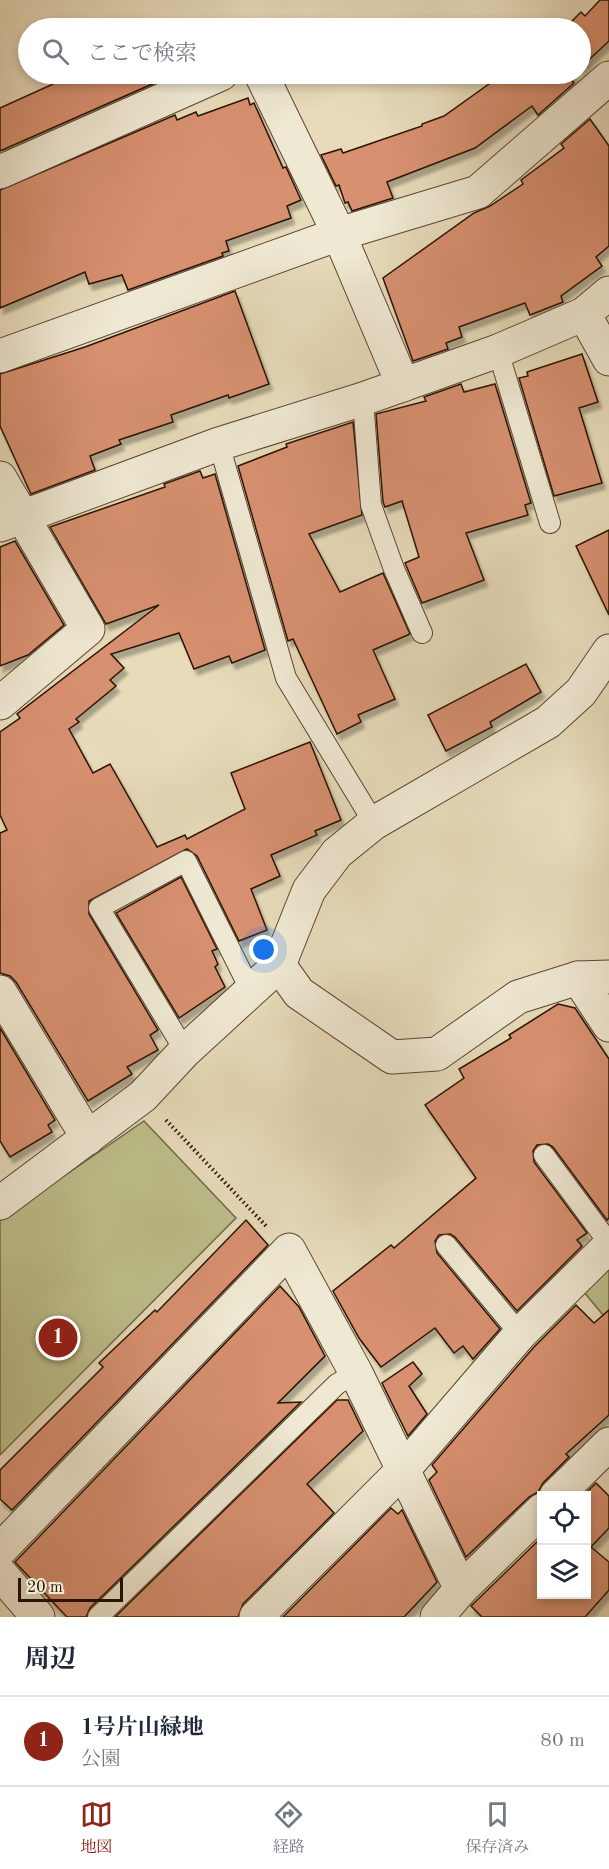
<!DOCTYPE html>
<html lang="ja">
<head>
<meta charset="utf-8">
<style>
  :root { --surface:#fff; --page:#f6f6f7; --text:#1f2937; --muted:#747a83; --line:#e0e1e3; --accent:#8f2418 }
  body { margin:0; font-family:"Old Standard TT","Noto Serif JP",serif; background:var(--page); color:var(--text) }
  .controls { position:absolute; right:18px; bottom:18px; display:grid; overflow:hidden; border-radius:0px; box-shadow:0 3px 9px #0003 }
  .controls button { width:54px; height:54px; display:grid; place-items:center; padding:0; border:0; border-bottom:2px solid var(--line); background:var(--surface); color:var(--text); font:30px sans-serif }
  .scale { position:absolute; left:18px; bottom:15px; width:105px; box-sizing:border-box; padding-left:6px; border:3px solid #2b1305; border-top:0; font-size:16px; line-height:21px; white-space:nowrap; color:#2b1305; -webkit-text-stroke:4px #efe8d2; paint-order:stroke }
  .you { position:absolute; left:264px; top:950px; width:21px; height:21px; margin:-15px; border:4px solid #fff; border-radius:50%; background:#1a73e8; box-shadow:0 0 0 9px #1a73e833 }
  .badge { display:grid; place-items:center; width:39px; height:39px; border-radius:50%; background:var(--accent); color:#fff; font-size:20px; font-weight:700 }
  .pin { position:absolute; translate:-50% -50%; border:3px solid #fff; box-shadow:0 2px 6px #0006 }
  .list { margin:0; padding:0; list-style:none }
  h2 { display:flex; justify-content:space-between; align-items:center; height:78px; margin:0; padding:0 24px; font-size:26px }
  h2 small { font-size:20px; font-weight:400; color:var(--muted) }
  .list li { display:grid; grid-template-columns:39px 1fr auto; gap:18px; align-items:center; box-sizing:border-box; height:90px; padding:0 24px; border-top:2px solid var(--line) }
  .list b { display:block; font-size:22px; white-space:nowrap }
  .list p { margin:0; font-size:20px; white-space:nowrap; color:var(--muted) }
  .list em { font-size:20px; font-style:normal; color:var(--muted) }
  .icon { flex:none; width:33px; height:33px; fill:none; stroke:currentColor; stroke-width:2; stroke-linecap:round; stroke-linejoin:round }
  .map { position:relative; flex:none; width:609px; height:1617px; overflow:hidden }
  .search { position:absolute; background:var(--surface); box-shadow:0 3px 9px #0003; left:18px; right:18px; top:18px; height:66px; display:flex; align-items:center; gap:15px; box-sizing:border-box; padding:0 21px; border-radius:33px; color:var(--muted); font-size:22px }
  .sheet { height:168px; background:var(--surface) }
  nav { display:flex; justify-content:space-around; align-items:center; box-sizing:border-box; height:84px; border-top:2px solid var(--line); background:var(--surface); font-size:16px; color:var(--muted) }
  nav a { display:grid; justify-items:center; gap:3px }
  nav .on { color:var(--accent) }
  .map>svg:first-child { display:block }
</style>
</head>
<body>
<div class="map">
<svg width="609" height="1617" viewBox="0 0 609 1617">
  <defs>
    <filter id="shadow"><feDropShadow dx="3.5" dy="6" stdDeviation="1.5" flood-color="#0004"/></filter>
  </defs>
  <rect width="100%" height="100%" fill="#e7dbba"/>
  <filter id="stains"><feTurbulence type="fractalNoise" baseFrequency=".00333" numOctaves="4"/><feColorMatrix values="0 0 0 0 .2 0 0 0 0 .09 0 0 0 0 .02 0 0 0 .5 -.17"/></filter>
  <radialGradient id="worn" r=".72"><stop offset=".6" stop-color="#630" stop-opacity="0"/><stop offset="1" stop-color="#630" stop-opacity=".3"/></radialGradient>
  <!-- green -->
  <g fill="#bdbe8b" stroke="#746848" stroke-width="1.5">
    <polygon points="144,1121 236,1218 0,1455 0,1220"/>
    <polygon points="609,1254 609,1322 578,1285"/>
  </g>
  <!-- building -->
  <g fill="#d7906f" stroke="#2b1305" stroke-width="1.5" filter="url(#shadow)">
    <polygon points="600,0 609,0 609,41 580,68 580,28 565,28 581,12 585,16"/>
    <polygon points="85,74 156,74 159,81 0,151 0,108 64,79 65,82"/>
    <polygon points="503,74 510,83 519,74 574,74 570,78 574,83 538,115 532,106 475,148 387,182 393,198 352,211 348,202 345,203 339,185 336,186 321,155 341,149 343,153 422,126 422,124 444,116"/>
    <polygon points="248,98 250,105 254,103 283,168 286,167 301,200 287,206 291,218 226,241 229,251 222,253 223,256 128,290 122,275 89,284 85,272 0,308 0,190 175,115 177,120 196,112 198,116"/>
    <polygon points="590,119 609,146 609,246 596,257 602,266 561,296 563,302 530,315 525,303 459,327 462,337 446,343 448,349 413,361 383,278 474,213 490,206 523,184 521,180 564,148 561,144"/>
    <polygon points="235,291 269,384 229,398 228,395 171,415 173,422 119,440 121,444 90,456 95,470 31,494 0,426 0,374 85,347"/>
    <polygon points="582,354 598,402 579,408 602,483 554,496 519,378 528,376 527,372"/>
    <polygon points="461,384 464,392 495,384 531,503 525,505 528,515 466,533 484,580 422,603 405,563 419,557 402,501 385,507 383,502 376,414 426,401 424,397"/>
    <polygon points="353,422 362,515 309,534 340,592 383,573 410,634 373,650 395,699 358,715 361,722 337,734 293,639 288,641 238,466 287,447 286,444"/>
    <polygon points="200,471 203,478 215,474 265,650 232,663 229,656 194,669 179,633 111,654 124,668 110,680 116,686 76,719 79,722 69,729 93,773 110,764 157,847 185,835 187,839 245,809 231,773 310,742 341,820 315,831 317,835 271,855 280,876 251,889 267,930 239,941 197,856 187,849 89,901 89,914 158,1030 150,1035 158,1050 127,1067 132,1074 88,1101 16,982 10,976 0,973 0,833 7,830 0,815 0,732 20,718 17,714 159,605 106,624 50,527 165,487 164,484"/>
    <polygon points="609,530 609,615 576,546"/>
    <polygon points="15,541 64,625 28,655 0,666 0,547"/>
    <polygon points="526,664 541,692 490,722 492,727 446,751 428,715"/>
    <polygon points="181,877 217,949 212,951 218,964 215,967 225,987 179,1018 116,913"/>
    <polygon points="558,1004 575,1008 609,1059 609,1218 607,1220 553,1147 548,1144 537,1145 533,1151 534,1162 587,1233 577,1240 582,1246 517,1311 455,1237 450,1234 439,1235 435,1241 437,1253 500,1329 473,1359 463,1346 454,1353 435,1328 381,1367 359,1338 333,1291 391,1245 394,1248 476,1178 425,1105 464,1078 459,1069 511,1038 509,1035"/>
    <polygon points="0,1028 55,1120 48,1125 52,1132 10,1157 0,1141"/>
    <polygon points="246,1220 268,1245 12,1510 0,1499 0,1470 103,1367 99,1363 155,1310 157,1312"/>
    <polygon points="280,1286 299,1307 325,1356 278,1403 301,1402 90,1608 86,1617 67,1617 15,1562"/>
    <polygon points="576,1305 594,1323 609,1310 609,1415 566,1454 569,1457 543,1483 538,1492 529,1497 466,1557 429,1480 437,1472 432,1465 534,1347"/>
    <polygon points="413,1362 422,1374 409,1386 427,1414 408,1436 382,1383"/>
    <polygon points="337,1400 348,1400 363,1431 307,1484 334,1513 243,1604 238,1617 115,1617"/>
    <polygon points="596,1483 609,1496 609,1528 591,1547 609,1562 609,1590 585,1617 482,1617 471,1606 542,1537 542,1594 586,1594 586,1496 583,1496"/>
    <polygon points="391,1508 398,1514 402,1510 437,1582 404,1617 283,1617"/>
  </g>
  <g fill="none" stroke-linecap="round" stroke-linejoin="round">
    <defs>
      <g id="service">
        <polyline points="498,351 550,523"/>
        <polyline points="363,399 371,505 394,569 422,633"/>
        <polyline points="219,444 286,678 374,823"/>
        <polyline points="185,1051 99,908 186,861 251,991"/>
        <polyline points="544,1155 609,1243"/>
        <polyline points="446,1245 520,1334"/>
        <polyline points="98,1617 337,1384 356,1373"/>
      </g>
      <g id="minor">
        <polyline points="0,172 221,74"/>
        <polyline points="584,314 609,359"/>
        <polyline points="0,356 339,234 261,74"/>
        <polyline points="403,385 339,234 478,192 609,78"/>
        <polyline points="0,478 88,629 0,703"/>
        <polyline points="0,525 219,444 363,399 498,351 584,314 609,293"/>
        <polyline points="279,965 299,993 392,1057 437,1054 518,997 578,978 609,977"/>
        <polyline points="578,978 609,1025"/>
        <polyline points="0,992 88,1138"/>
        <polyline points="0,1203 143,1096 185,1051 279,965 309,890 337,853 374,823 548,722 581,692 609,651"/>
        <polyline points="556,1496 609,1444"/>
        <polyline points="0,1550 289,1250 356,1373 461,1589"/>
        <polyline points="0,1573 38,1617"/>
        <polyline points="256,1617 403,1470 520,1334 609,1246"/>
        <polyline points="437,1617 461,1589 542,1510"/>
      </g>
    </defs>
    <!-- service casing -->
    <use href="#service" stroke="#5a4532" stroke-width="22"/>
    <!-- minor casing -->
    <use href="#minor" stroke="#5a4532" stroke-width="35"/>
    <!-- path -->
    <polyline stroke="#2b1305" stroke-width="4" stroke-dasharray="1.5 3" stroke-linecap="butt" points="166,1120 266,1226"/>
    <!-- service -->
    <use href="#service" stroke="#efe8d2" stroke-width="20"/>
    <!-- minor -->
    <use href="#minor" stroke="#efe8d2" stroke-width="33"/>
  </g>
  <rect width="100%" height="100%" filter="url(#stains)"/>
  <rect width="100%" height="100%" fill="url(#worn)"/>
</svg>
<div class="controls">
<button><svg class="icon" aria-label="locate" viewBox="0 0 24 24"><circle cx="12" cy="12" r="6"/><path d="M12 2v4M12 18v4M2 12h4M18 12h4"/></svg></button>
<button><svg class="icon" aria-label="layers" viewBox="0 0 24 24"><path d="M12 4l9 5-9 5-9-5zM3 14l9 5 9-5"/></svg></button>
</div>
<div class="scale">20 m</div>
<div class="you"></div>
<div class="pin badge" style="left:58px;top:1338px">1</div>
<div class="search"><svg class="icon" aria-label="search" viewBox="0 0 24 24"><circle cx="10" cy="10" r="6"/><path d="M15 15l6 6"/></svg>ここで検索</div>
</div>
<section class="sheet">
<h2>周辺<small></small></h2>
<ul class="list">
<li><span class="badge">1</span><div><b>1号片山緑地</b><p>公園</p></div><em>80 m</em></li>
</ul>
</section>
<nav>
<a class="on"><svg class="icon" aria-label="map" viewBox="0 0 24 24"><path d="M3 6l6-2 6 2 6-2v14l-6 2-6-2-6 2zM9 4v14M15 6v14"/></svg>地図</a>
<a><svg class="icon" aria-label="directions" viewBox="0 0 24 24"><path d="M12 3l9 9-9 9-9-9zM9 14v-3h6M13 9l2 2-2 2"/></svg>経路</a>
<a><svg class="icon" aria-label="saved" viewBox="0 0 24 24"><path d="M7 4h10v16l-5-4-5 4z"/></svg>保存済み</a>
</nav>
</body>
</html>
